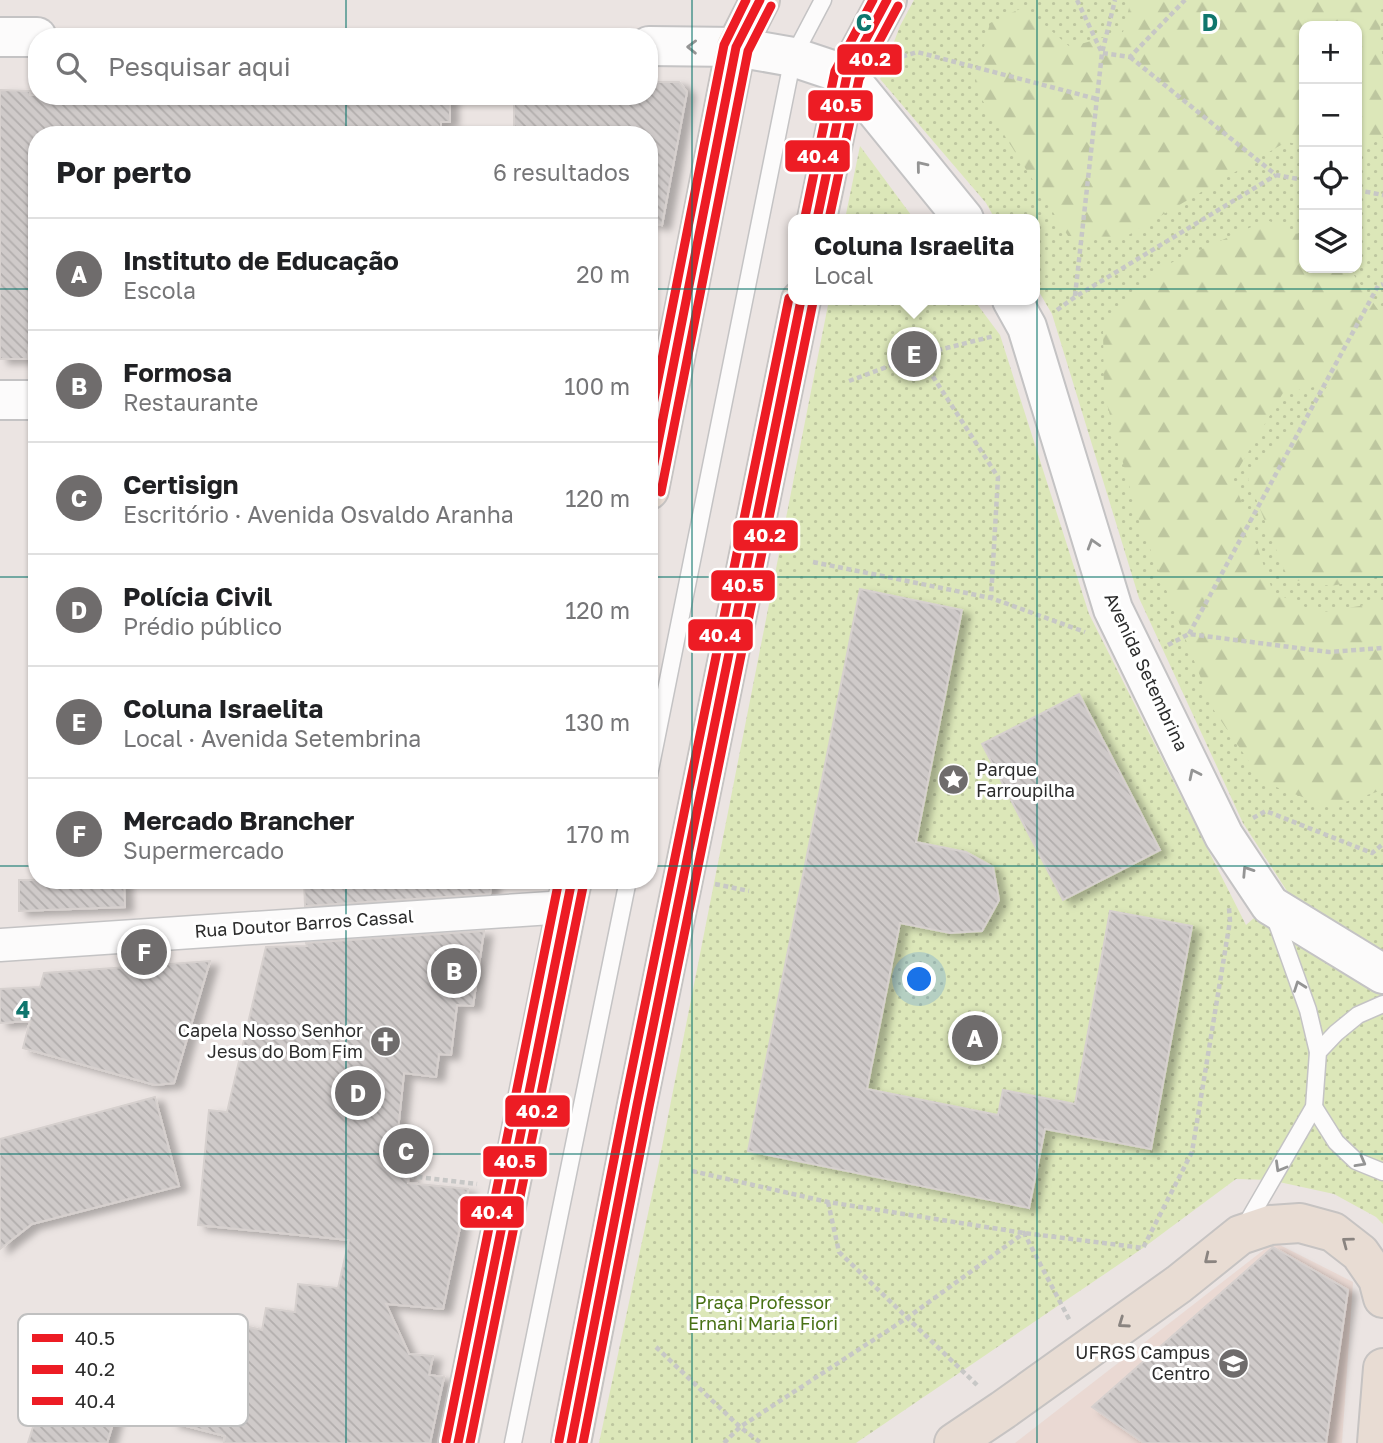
<!DOCTYPE html>
<html lang="pt">
<head>
<meta charset="utf-8">
<style>
  :root { --surface:#fff; --page:#f2f2f2; --text:#202124; --muted:#757577; --line:#e0e0e0; --accent:#6f6c6c }
  body { margin:0; font-family:"Golos Text",sans-serif; background:var(--page); color:var(--text) }
  .controls { position:absolute; right:21px; top:21px; display:grid; overflow:hidden; border-radius:14px; box-shadow:0 2px 5px #0004 }
  .controls button { width:63px; height:63px; display:grid; place-items:center; padding:0; border:0; border-bottom:2px solid var(--line); background:var(--surface); color:var(--text); font:35px sans-serif }
  .you { position:absolute; left:920px; top:980px; width:24px; height:24px; margin:-18px; border:5px solid #fff; border-radius:50%; background:#1a73e8; box-shadow:0 0 0 10px #1a73e833 }
  .badge { display:grid; place-items:center; width:46px; height:46px; border-radius:50%; background:var(--accent); color:#fff; font-size:23px; font-weight:700 }
  .pin { position:absolute; translate:-50% -50%; border:4px solid #fff; box-shadow:0 2px 7px #0006 }
  .popup { position:absolute; left:788px; top:214px; width:252px; height:91px; box-sizing:border-box; display:grid; place-content:center; border-radius:14px; background:var(--surface); filter:drop-shadow(0 2px 5px #0005); font-size:23px; white-space:nowrap; color:var(--muted) }
  .popup b { font-size:26px; color:var(--text) }
  .popup::after { content:''; position:absolute; left:50%; top:100%; margin-left:-14px; border:14px solid transparent; border-top-color:var(--surface) }
  .list { margin:0; padding:0; list-style:none }
  h2 { display:flex; justify-content:space-between; align-items:center; height:91px; margin:0; padding:0 28px; font-size:30px }
  h2 small { font-size:23px; font-weight:400; color:var(--muted) }
  .list li { display:grid; grid-template-columns:46px 1fr auto; gap:21px; align-items:center; box-sizing:border-box; height:112px; padding:0 28px; border-top:2px solid var(--line) }
  .list b { display:block; font-size:26px; white-space:nowrap }
  .list p { margin:0; font-size:23px; white-space:nowrap; color:var(--muted) }
  .list em { font-size:23px; font-style:normal; color:var(--muted) }
  .icon { flex:none; width:38px; height:38px; fill:none; stroke:currentColor; stroke-width:2; stroke-linecap:round; stroke-linejoin:round }
  .map { position:relative; flex:none; width:1383px; height:1443px; overflow:hidden }
  .search { position:absolute; background:var(--surface); box-shadow:0 2px 5px #0004; left:28px; top:28px; width:630px; height:77px; display:flex; align-items:center; gap:18px; box-sizing:border-box; padding:0 24px; border-radius:28px; color:var(--muted); font-size:26px }
  .panel { position:absolute; background:var(--surface); box-shadow:0 2px 5px #0004; left:28px; top:126px; width:630px; height:763px; border-radius:28px }
  .map>svg:first-child { display:block }
</style>
</head>
<body>
<div class="map">
<svg width="1383" height="1443" viewBox="0 0 1383 1443">
  <defs>
    <pattern id="grass-dots" width="8" height="8" patternUnits="userSpaceOnUse" patternTransform="scale(1.75)"><rect width="8" height="8" fill="#dce7b9"/><path d="M2 2h.1M6 6h.1" fill="none" stroke="#bdc69f" stroke-width="1.8" stroke-linecap="round"/></pattern>
    <pattern id="forest-firs" width="22" height="20" patternUnits="userSpaceOnUse" patternTransform="scale(1.75)"><rect width="22" height="20" fill="#dce7b9"/><path d="M5 1l3.5 6h-7zM16 11l3.5 6h-7z" fill="#bdc69f"/></pattern>
    <pattern id="building-back-hatch" width="6" height="6" patternUnits="userSpaceOnUse" patternTransform="scale(1.75)"><rect width="6" height="6" fill="#cfcac9"/><path d="M-1 5l2 2M0 0l6 6M5-1l2 2" fill="none" stroke="#b2aead"/></pattern>
    <filter id="shadow"><feDropShadow dx="8" dy="4.5" stdDeviation="3.5" flood-color="#0004"/></filter>
  </defs>
  <rect width="100%" height="100%" fill="#ebe4e2"/>
  <!-- education -->
  <polygon fill="#ead9d3" points="1274,1242 1353,1282 1342,1443 1015,1443"/>
  <!-- grass -->
  <g fill="url(#grass-dots)" fill-rule="evenodd">
    <path d="M 914,0 L 1383,0 L 1383,1224 L 1376,1217 L 1334,1194 L 1270,1180 L 1236,1179 L 1143,1248 L 856,1443 L 599,1443 L 659,1162 L 829,300 L 974,300 L 1000,335 L 1089,614 L 1246,925 L 1270,904 L 1287,891 L 1243,823 L 1139,598 L 1052,314 L 1035,285 L 1035,219 L 995,219 L 986,203 L 880,79 L 900,26 ZM 1304,26 L 1357,26 L 1357,268 L 1304,268 Z"/>
    <polygon points="860,146 914,219 845,219"/>
  </g>
  <!-- forest -->
  <g fill="url(#forest-firs)">
    <polygon points="1131,0 1378,0 1383,65 1383,137 1359,152 1357,152 1357,26 1304,26 1304,145 1286,142 1125,237 1068,236 974,87 990,23 1024,7 1070,47 1123,32"/>
    <polygon points="1267,220 1304,237 1304,268 1349,268 1381,314 1383,313 1383,576 1331,586 1288,579 1248,479 1315,403 1329,384 1283,393 1233,478 1273,592 1318,613 1383,602 1383,790 1329,807 1263,782 1213,709 1138,518 1104,393 1103,328 1155,270"/>
  </g>
  <!-- building -->
  <g fill="url(#building-back-hatch)" stroke="#d6d0ce" stroke-width="2" filter="url(#shadow)">
    <polygon points="649,82 679,82 687,92 662,225 649,223 649,135 514,135 514,96 649,96"/>
    <polygon points="0,90 30,91 30,95 37,95 37,96 450,96 450,122 441,122 441,135 37,135 37,349 28,348 28,359 0,359"/>
    <polygon points="860,589 962,610 916,842 966,852 993,867 999,900 982,931 950,933 900,923 867,1089 998,1115 1003,1090 1075,1104 1110,911 1192,926 1151,1149 1045,1129 1029,1208 748,1151"/>
    <polygon points="1079,694 1160,850 1063,900 982,744"/>
    <polygon points="19,880 124,880 125,907 19,911"/>
    <polygon points="304,880 492,880 490,894 305,906"/>
    <polygon points="484,931 473,1006 457,1005 451,1055 439,1054 436,1077 404,1073 398,1130 413,1132 408,1183 468,1189 443,1309 386,1304 409,1354 433,1356 429,1375 444,1377 430,1443 224,1443 225,1436 171,1422 175,1402 125,1385 107,1443 28,1443 60,1341 79,1347 82,1335 110,1344 106,1356 180,1378 190,1329 220,1336 223,1321 262,1330 266,1308 295,1312 298,1284 338,1288 349,1240 198,1225 209,1110 227,1112 266,947 307,946 306,943"/>
    <polygon points="210,961 174,1083 155,1085 23,1048 30,1021 0,1023 0,989 40,987 44,973"/>
    <polygon points="155,1097 179,1186 32,1224 0,1249 0,1139"/>
    <polygon points="1273,1247 1348,1290 1326,1443 1144,1443 1092,1407"/>
  </g>
  <g fill="none" stroke-linecap="round" stroke-linejoin="round">
    <defs>
      <g id="service">
        <polyline points="649,775 793,57 823,0"/>
        <polyline points="1274,915 1308,1010 1318,1052"/>
        <polyline points="1314,1107 1336,1142 1356,1161 1383,1172"/>
        <polyline points="1244,1228 1314,1107 1318,1052 1336,1033 1358,1015 1383,1004"/>
        <polyline points="513,1443 628,880"/>
      </g>
      <polyline id="minor" points="0,945 566,907"/>
      <g id="tertiary">
        <polyline points="0,37 37,37"/>
        <polyline points="649,46 736,47 793,57 847,75 964,219"/>
        <polyline points="1012,300 1027,327 1113,609 1224,836 1270,905 1383,974"/>
        <polyline points="0,400 37,400"/>
      </g>
      <g id="primary">
        <polyline points="817,219 847,75 887,0"/>
        <polyline points="649,490 736,47 760,0"/>
        <polyline points="458,1443 572,880"/>
        <polyline points="571,1443 637,1105 801,300"/>
        <polyline points="954,1443 1003,1410 1179,1284 1240,1235 1270,1225 1300,1223 1333,1232 1360,1253 1378,1279 1383,1298"/>
        <polyline points="1377,1443 1383,1368"/>
      </g>
    </defs>
    <!-- service casing -->
    <use href="#service" stroke="#c4c3c4" stroke-width="19"/>
    <!-- minor casing -->
    <use href="#minor" stroke="#c4c3c4" stroke-width="35"/>
    <!-- tertiary casing -->
    <use href="#tertiary" stroke="#c4c3c4" stroke-width="42"/>
    <!-- primary casing -->
    <use href="#primary" stroke="#c6c3c2" stroke-width="42"/>
    <!-- path -->
    <g stroke="#c7c7c6" stroke-width="4.5" stroke-dasharray="5 3.5" stroke-linecap="butt">
      <polyline points="1077,0 1102,53 1130,57 1185,0"/>
      <polyline points="1130,57 1276,175 1304,180"/>
      <polyline points="894,59 917,52 1097,99"/>
      <polyline points="1357,190 1383,195"/>
      <polyline points="1075,296 1102,53 1115,0"/>
      <polyline points="1057,310 1075,297 1276,175"/>
      <polyline points="919,355 998,477 991,598"/>
      <polyline points="849,381 919,355 994,336"/>
      <polyline points="813,562 991,598 1085,632"/>
      <polyline points="1189,634 1378,286 1383,284"/>
      <polyline points="1168,645 1189,634 1329,652 1383,648"/>
      <polyline points="1253,818 1266,811 1372,853 1383,844"/>
      <polyline points="715,884 749,891"/>
      <polyline points="692,1171 828,1202 1024,1233 1143,1248 1192,1152 1230,921 1229,908"/>
      <polyline points="409,1176 477,1184"/>
      <polyline points="828,1202 839,1252 977,1385"/>
      <polyline points="656,1347 740,1427 761,1443"/>
      <polyline points="724,1443 740,1427 907,1318 1024,1233 1070,1321"/>
    </g>
    <!-- service -->
    <use href="#service" stroke="#fcfbfb" stroke-width="16"/>
    <!-- minor -->
    <use href="#minor" stroke="#fcfbfb" stroke-width="32"/>
    <!-- tertiary -->
    <use href="#tertiary" stroke="#fcfbfb" stroke-width="38"/>
    <!-- primary -->
    <use href="#primary" stroke="#e8dcd3" stroke-width="38"/>
    <defs>
      <g id="bus-1">
        <polyline points="817,219 847,75 887,0"/>
        <polyline points="649,489 736,47 760,0"/>
        <polyline points="458,1443 572,880"/>
        <polyline points="571,1443 637,1105 801,300"/>
      </g>
      <g id="bus-2">
        <polyline points="829,219 859,79 898,6"/>
        <polyline points="661,492 748,51 771,6"/>
        <polyline points="470,1443 584,882"/>
        <polyline points="583,1443 649,1107 813,302"/>
      </g>
      <g id="bus-3">
        <polyline points="805,217 835,71 873,0"/>
        <polyline points="649,425 724,45 746,0"/>
        <polyline points="446,1441 559,880"/>
        <polyline points="559,1441 625,1103 789,298"/>
      </g>
    </defs>
    <!-- bus-1 casing -->
    <use href="#bus-1" stroke="#fff" stroke-width="14"/>
    <!-- bus-2 casing -->
    <use href="#bus-2" stroke="#fff" stroke-width="14"/>
    <!-- bus-3 casing -->
    <use href="#bus-3" stroke="#fff" stroke-width="14"/>
    <!-- bus-1 -->
    <use href="#bus-1" stroke="#ed1c24" stroke-width="9"/>
    <!-- bus-2 -->
    <use href="#bus-2" stroke="#ed1c24" stroke-width="9"/>
    <!-- bus-3 -->
    <use href="#bus-3" stroke="#ed1c24" stroke-width="9"/>
  </g>
  <!-- one-way arrows -->
  <defs><path id="oneway-chevron" d="M-2-3.5L2.5 0L-2 3.5" fill="none" stroke-width="1.6" stroke-linecap="round" stroke-linejoin="round" transform="scale(1.75)"/></defs>
  <g stroke="#949494">
    <use href="#oneway-chevron" transform="translate(692 47) rotate(-179)"/>
    <use href="#oneway-chevron" transform="translate(921 166) rotate(-129)"/>
    <use href="#oneway-chevron" transform="translate(1093 544) rotate(-107)"/>
    <use href="#oneway-chevron" transform="translate(1194 774) rotate(-116)"/>
    <use href="#oneway-chevron" transform="translate(1247 871) rotate(-123)"/>
    <use href="#oneway-chevron" transform="translate(1299 986) rotate(-110)"/>
    <use href="#oneway-chevron" transform="translate(1361 1162) rotate(29)"/>
    <use href="#oneway-chevron" transform="translate(1280 1167) rotate(120)"/>
  </g>
  <g stroke="#8a8480">
    <use href="#oneway-chevron" transform="translate(1347 1242) rotate(-143)"/>
    <use href="#oneway-chevron" transform="translate(1209 1259) rotate(141)"/>
    <use href="#oneway-chevron" transform="translate(1123 1323) rotate(145)"/>
  </g>
  <!-- grid -->
  <path fill="none" stroke="#0f766e" stroke-width="2" stroke-opacity="0.55" d="M 346,0 L 346,37M 692,0 L 692,1443M 1037,0 L 1037,1443M 346,96 L 346,135M 0,289 L 37,289M 649,289 L 1383,289M 0,577 L 37,577M 649,577 L 1383,577M 0,866 L 37,866M 649,866 L 1383,866M 346,880 L 346,1443M 0,1154 L 1383,1154"/>
  <!-- icons -->
  <defs>
    <symbol id="sight-disc" viewBox="-11 -11 22 22"><circle r="9.5" fill="#6f6c6c" stroke="#fff"/><path d="M0-6L1.8-2.2L6-1.7L2.9 1.2L3.7 5.4L0 3.3L-3.7 5.4L-2.9 1.2L-6-1.7L-1.8-2.2Z" fill="#fff"/></symbol>
    <symbol id="church-disc" viewBox="-11 -11 22 22"><circle r="9.5" fill="#6f6c6c" stroke="#fff"/><path d="M-1.2-6h2.4v3.5h3.3v2.4h-3.3V6h-2.4V-.1h-3.3v-2.4h3.3Z" fill="#fff"/></symbol>
    <symbol id="university-disc" viewBox="-11 -11 22 22"><circle r="9.5" fill="#6f6c6c" stroke="#fff"/><path d="M0-5L7-2L0 1L-7-2ZM-4 1L0 2.5L4 1V4Q0 6-4 4Z" fill="#fff"/></symbol>
  </defs>
  <g fill-rule="evenodd">
    <use href="#sight-disc" x="936" y="762" width="35" height="35"/>
    <use href="#church-disc" x="368" y="1024" width="35" height="35"/>
    <use href="#university-disc" x="1216" y="1346" width="35" height="35"/>
  </g>
  <g text-anchor="middle" stroke-width="6" stroke-linejoin="round" paint-order="stroke">
    <!-- street labels -->
    <g font-size="18" fill="#2c2c2c" stroke="#fff">
      <text transform="translate(1146 672) rotate(65)" y="6">Avenida Setembrina</text>
      <text transform="translate(304 924) rotate(-4)" y="6">Rua Doutor Barros Cassal</text>
    </g>
    <!-- poi labels -->
    <g font-size="18" fill="#2c2c2c" stroke="#fff" text-anchor="end">
      <text x="976" y="776" text-anchor="start">Parque<tspan x="976" dy="21">Farroupilha</tspan></text>
      <text x="363" y="1037">Capela Nosso Senhor<tspan x="363" dy="21">Jesus do Bom Fim</tspan></text>
      <text x="1210" y="1359">UFRGS Campus<tspan x="1210" dy="21">Centro</tspan></text>
    </g>
    <!-- park labels -->
    <g font-size="18" fill="#487115" stroke="#fff">
      <text x="763" y="1309">Praça Professor<tspan x="763" dy="21">Ernani Maria Fiori</tspan></text>
    </g>
  </g>
  <!-- legend -->
  <rect x="18" y="1314" width="230" height="112" rx="10" fill="#fff" stroke="#c0c0c0" stroke-width="2"/>
  <rect x="32" y="1334" width="31" height="8" fill="#ed1c24"/>
  <rect x="32" y="1365" width="31" height="9" fill="#ed1c24"/>
  <rect x="32" y="1397" width="31" height="8" fill="#ed1c24"/>
  <g font-size="19" fill="#2c2c2c">
    <text x="75" y="1345">40.5</text>
    <text x="75" y="1376">40.2</text>
    <text x="75" y="1408">40.4</text>
  </g>
  <g font-size="23" text-anchor="middle" font-weight="bold" fill="#0f766e" stroke="#fff" stroke-width="6" stroke-linejoin="round" paint-order="stroke">
    <text x="864" y="31">C</text>
    <text x="1210" y="31">D</text>
    <text x="23" y="1018">4</text>
  </g>
  <g stroke="#fff" stroke-width="2.5">
    <rect x="836" y="43" width="67" height="33" rx="7" fill="#ed1c24"/>
    <rect x="807" y="89" width="67" height="33" rx="7" fill="#ed1c24"/>
    <rect x="784" y="139" width="67" height="34" rx="7" fill="#ed1c24"/>
    <rect x="732" y="519" width="67" height="33" rx="7" fill="#ed1c24"/>
    <rect x="710" y="569" width="66" height="33" rx="7" fill="#ed1c24"/>
    <rect x="687" y="618" width="67" height="34" rx="7" fill="#ed1c24"/>
    <rect x="504" y="1094" width="67" height="34" rx="7" fill="#ed1c24"/>
    <rect x="482" y="1145" width="66" height="33" rx="7" fill="#ed1c24"/>
    <rect x="459" y="1195" width="66" height="34" rx="7" fill="#ed1c24"/>
  </g>
  <g font-size="19" text-anchor="middle" font-weight="bold" fill="#fff">
    <text x="870" y="66">40.2</text>
    <text x="841" y="112">40.5</text>
    <text x="818" y="163">40.4</text>
    <text x="765" y="542">40.2</text>
    <text x="743" y="592">40.5</text>
    <text x="720" y="642">40.4</text>
    <text x="537" y="1118">40.2</text>
    <text x="515" y="1168">40.5</text>
    <text x="492" y="1219">40.4</text>
  </g>
</svg>
<div class="controls">
<button>+</button>
<button>−</button>
<button><svg class="icon" aria-label="locate" viewBox="0 0 24 24"><circle cx="12" cy="12" r="6"/><path d="M12 2v4M12 18v4M2 12h4M18 12h4"/></svg></button>
<button><svg class="icon" aria-label="layers" viewBox="0 0 24 24"><path d="M12 4l9 5-9 5-9-5zM3 14l9 5 9-5"/></svg></button>
</div>
<div class="you"></div>
<div class="pin badge" style="left:975px;top:1038px">A</div>
<div class="pin badge" style="left:454px;top:971px">B</div>
<div class="pin badge" style="left:406px;top:1151px">C</div>
<div class="pin badge" style="left:358px;top:1093px">D</div>
<div class="pin badge" style="left:914px;top:354px">E</div>
<div class="popup"><b>Coluna Israelita</b>Local</div>
<div class="pin badge" style="left:144px;top:952px">F</div>
<div class="search"><svg class="icon" aria-label="search" viewBox="0 0 24 24"><circle cx="10" cy="10" r="6"/><path d="M15 15l6 6"/></svg>Pesquisar aqui</div>
<section class="panel">
<h2>Por perto<small>6 resultados</small></h2>
<ul class="list">
<li><span class="badge">A</span><div><b>Instituto de Educação</b><p>Escola</p></div><em>20 m</em></li>
<li><span class="badge">B</span><div><b>Formosa</b><p>Restaurante</p></div><em>100 m</em></li>
<li><span class="badge">C</span><div><b>Certisign</b><p>Escritório · Avenida Osvaldo Aranha</p></div><em>120 m</em></li>
<li><span class="badge">D</span><div><b>Polícia Civil</b><p>Prédio público</p></div><em>120 m</em></li>
<li><span class="badge">E</span><div><b>Coluna Israelita</b><p>Local · Avenida Setembrina</p></div><em>130 m</em></li>
<li><span class="badge">F</span><div><b>Mercado Brancher</b><p>Supermercado</p></div><em>170 m</em></li>
</ul>
</section>
</div>
</body>
</html>
